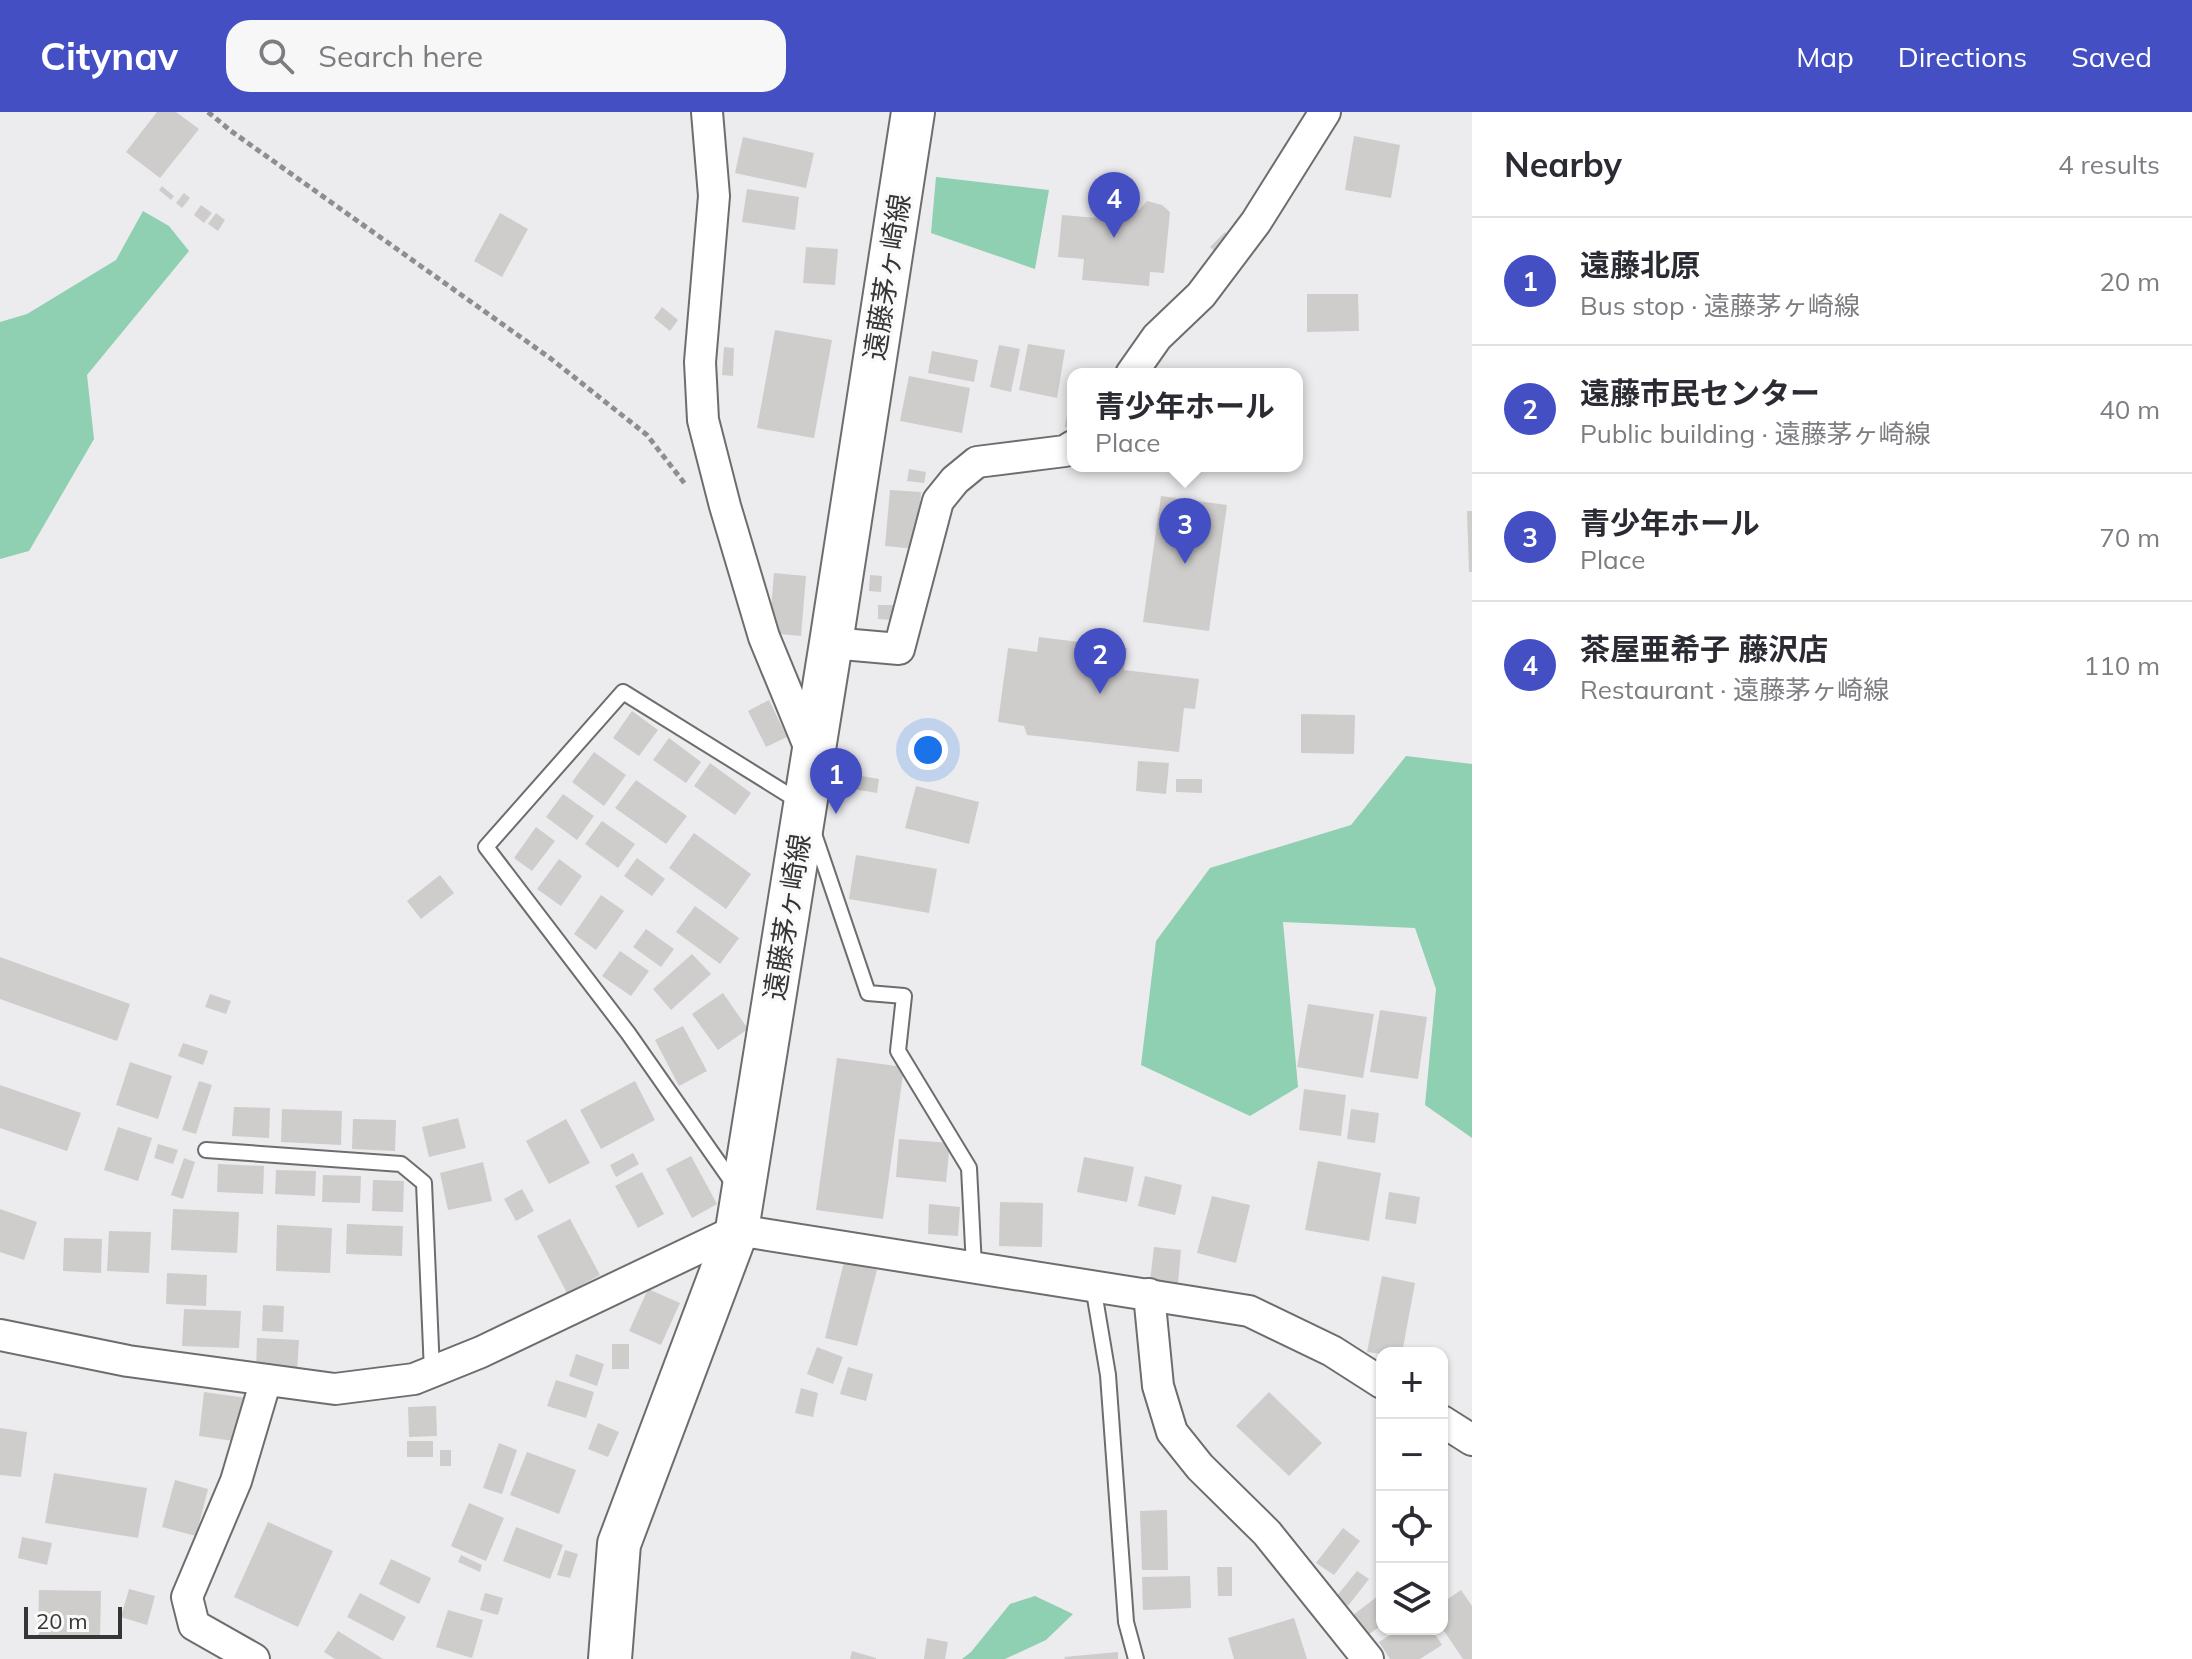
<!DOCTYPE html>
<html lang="en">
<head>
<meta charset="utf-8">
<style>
  :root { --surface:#fff; --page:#f7f7f7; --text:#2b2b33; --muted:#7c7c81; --line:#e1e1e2; --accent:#444fc3 }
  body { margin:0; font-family:Mulish,"Noto Sans JP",sans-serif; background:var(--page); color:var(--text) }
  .controls { position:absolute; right:24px; bottom:24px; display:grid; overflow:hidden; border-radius:16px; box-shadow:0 2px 6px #0004 }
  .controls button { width:72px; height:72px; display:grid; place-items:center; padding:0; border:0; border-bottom:2px solid var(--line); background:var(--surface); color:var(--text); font:40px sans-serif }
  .scale { position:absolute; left:24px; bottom:20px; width:98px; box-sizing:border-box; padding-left:8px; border:4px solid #353536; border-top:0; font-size:22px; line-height:28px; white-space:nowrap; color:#353536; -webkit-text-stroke:6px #fafafb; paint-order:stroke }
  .you { position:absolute; left:928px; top:638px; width:28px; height:28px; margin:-20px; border:6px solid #fff; border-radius:50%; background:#1a73e8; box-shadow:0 0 0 12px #1a73e833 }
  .badge { display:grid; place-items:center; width:52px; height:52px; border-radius:50%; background:var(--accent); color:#fff; font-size:26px; font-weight:700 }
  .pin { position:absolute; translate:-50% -66px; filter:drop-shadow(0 2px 4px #0008) }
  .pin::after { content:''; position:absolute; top:42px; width:28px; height:24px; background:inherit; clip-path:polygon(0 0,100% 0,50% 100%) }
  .popup { position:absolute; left:1067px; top:256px; width:236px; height:104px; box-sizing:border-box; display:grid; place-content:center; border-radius:16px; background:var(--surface); filter:drop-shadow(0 2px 6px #0005); font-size:26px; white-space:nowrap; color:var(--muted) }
  .popup b { font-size:30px; color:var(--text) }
  .popup::after { content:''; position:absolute; left:50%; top:100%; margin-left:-16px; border:16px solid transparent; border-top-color:var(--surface) }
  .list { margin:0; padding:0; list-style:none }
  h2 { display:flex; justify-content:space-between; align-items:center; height:104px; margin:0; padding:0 32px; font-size:34px }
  h2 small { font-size:26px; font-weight:400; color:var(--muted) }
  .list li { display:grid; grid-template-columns:52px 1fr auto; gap:24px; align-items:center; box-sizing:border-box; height:128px; padding:0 32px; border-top:2px solid var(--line) }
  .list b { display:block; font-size:30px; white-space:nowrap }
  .list p { margin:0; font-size:26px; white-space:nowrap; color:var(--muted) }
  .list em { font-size:26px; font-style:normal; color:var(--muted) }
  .icon { flex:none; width:44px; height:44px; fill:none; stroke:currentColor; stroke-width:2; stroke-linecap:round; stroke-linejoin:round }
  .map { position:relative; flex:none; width:1472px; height:1547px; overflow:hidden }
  header { display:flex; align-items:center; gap:48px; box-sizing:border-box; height:112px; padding:0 40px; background:var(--accent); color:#fff }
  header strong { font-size:38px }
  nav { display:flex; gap:44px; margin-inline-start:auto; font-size:28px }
  .search { width:560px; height:72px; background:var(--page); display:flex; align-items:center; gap:20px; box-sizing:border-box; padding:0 28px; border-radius:24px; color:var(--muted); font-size:30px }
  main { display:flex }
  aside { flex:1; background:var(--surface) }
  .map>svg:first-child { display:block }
</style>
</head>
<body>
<header>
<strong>Citynav</strong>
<div class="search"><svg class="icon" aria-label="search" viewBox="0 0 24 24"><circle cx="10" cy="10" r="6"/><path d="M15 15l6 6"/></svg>Search here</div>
<nav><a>Map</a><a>Directions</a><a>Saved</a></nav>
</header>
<main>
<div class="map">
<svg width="1472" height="1547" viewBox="0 0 1472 1547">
  <rect width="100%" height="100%" fill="#ececee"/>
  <!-- green -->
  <g fill="#8ed0b1">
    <polygon points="936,65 1049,78 1035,157 931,121"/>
    <polygon points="143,99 169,114 189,139 87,263 94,327 29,439 0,447 0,210 27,202 116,148"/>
    <polygon points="1406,644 1472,652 1472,1026 1425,993 1436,877 1415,816 1283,810 1298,975 1250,1004 1141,953 1156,829 1210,756 1351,713"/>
    <polygon points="1035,1484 1073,1502 1046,1528 1005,1547 962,1547 971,1540 1010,1492"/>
  </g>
  <!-- building -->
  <g fill="#cecdcc">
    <polygon points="157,0 176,0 199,17 160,66 126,40"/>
    <polygon points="1354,24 1400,33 1391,86 1345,78"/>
    <polygon points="743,25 814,41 806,76 735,61"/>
    <polygon points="162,74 174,84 171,88 159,78"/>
    <polygon points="747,77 799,85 795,118 742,110"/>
    <polygon points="184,81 190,86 182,96 176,91"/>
    <polygon points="1147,89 1162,93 1170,100 1164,161 1150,160 1149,174 1082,168 1084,147 1058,145 1062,103 1121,108 1125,97 1139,98"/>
    <polygon points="201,93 212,101 204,111 194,103"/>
    <polygon points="216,101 225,108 218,119 208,112"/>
    <polygon points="500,101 528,117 502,165 474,149"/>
    <polygon points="1225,120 1233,128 1218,142 1210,135"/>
    <polygon points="806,135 838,137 835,173 803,171"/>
    <polygon points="1307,182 1358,182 1359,219 1307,220"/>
    <polygon points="662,195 678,208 670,219 654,206"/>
    <polygon points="775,218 832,228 814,326 757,316"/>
    <polygon points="1028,232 1065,238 1057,286 1019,278"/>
    <polygon points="999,233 1020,237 1011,280 990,275"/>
    <polygon points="724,235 734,236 733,264 722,263"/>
    <polygon points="932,239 978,248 974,270 928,261"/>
    <polygon points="909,264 970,276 962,321 900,309"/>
    <polygon points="1069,289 1073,289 1073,316 1065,315"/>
    <polygon points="909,357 926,360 924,371 907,369"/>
    <polygon points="890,378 921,380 916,437 885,434"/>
    <polygon points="1161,384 1227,393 1209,519 1143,510"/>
    <polygon points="1467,399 1472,399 1472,460 1469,460"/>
    <polygon points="774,461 806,464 801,524 769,521"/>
    <polygon points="870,463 882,464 881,480 869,479"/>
    <polygon points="878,493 893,493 892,508 878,507"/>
    <polygon points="1039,525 1127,536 1124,558 1199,567 1195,597 1184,596 1179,640 1027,623 1024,614 998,610 1008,536 1037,540"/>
    <polygon points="769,588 787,625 766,635 748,599"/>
    <polygon points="632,599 658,618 639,644 613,626"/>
    <polygon points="1301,602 1355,603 1354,642 1301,641"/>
    <polygon points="669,626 701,650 686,671 653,648"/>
    <polygon points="594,640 626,663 604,694 572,670"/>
    <polygon points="1138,649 1169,651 1166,682 1136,679"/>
    <polygon points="710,651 751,681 735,703 694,674"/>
    <polygon points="844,661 879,667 877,681 841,675"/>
    <polygon points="1176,667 1202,667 1202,681 1176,680"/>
    <polygon points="636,668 687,704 666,732 615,696"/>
    <polygon points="916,674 979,690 969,732 905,716"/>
    <polygon points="563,682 594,704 577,728 546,705"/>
    <polygon points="602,709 635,732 618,756 585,732"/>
    <polygon points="536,715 555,729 532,759 514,746"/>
    <polygon points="694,721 751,762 726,797 669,756"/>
    <polygon points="856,743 937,757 929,801 849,787"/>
    <polygon points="637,746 665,767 652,784 624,764"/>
    <polygon points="559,747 582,764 561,794 537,777"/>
    <polygon points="440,763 454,781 421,807 407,789"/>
    <polygon points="601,783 624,799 596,838 574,822"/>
    <polygon points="695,794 739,826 720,852 676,820"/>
    <polygon points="646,817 674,837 661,855 633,835"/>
    <polygon points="620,839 649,859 631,884 602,864"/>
    <polygon points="692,842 711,862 671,898 653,877"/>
    <polygon points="0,845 130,892 117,929 0,887"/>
    <polygon points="723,881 748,917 718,938 692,902"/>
    <polygon points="210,882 231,889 226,902 205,895"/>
    <polygon points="1308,892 1374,902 1363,966 1297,955"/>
    <polygon points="1380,898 1427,905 1418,967 1370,960"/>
    <polygon points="683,914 707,959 679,974 655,928"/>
    <polygon points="183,931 208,939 203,953 178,944"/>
    <polygon points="837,946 904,955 883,1107 816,1098"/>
    <polygon points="130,950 172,964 158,1007 116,993"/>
    <polygon points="199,969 212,973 196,1022 182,1018"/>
    <polygon points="635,969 655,1008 601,1037 580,998"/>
    <polygon points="0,973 81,1001 67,1039 0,1016"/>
    <polygon points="1304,977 1346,983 1341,1024 1299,1018"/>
    <polygon points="234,995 270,996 269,1026 232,1024"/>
    <polygon points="282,997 342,999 341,1033 281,1030"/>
    <polygon points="1351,997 1379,1001 1375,1031 1347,1027"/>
    <polygon points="458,1006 466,1036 429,1045 422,1015"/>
    <polygon points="353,1007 396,1008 395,1039 352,1037"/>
    <polygon points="566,1007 590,1051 549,1072 526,1029"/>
    <polygon points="118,1015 152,1026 138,1069 104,1058"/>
    <polygon points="899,1027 950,1031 946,1070 896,1065"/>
    <polygon points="158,1032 178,1038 173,1052 154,1046"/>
    <polygon points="633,1041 639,1052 616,1065 610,1053"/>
    <polygon points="691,1044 717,1092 692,1106 666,1057"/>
    <polygon points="1084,1045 1134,1055 1127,1090 1077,1080"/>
    <polygon points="184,1046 195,1050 183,1087 171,1083"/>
    <polygon points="1318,1049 1381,1061 1369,1129 1305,1118"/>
    <polygon points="483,1050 492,1089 448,1098 440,1061"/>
    <polygon points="218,1052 264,1054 263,1082 217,1080"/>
    <polygon points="276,1058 316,1059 315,1084 275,1082"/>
    <polygon points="642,1060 664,1102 638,1116 615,1074"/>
    <polygon points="323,1063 361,1064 360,1091 322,1090"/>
    <polygon points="1145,1064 1182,1073 1175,1103 1138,1094"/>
    <polygon points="373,1068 404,1069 403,1100 372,1099"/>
    <polygon points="522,1077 534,1099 516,1109 504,1087"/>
    <polygon points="1389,1080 1420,1085 1416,1112 1385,1107"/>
    <polygon points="1212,1084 1250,1093 1236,1151 1197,1141"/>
    <polygon points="1000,1090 1043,1091 1042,1135 999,1134"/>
    <polygon points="929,1092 960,1095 958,1124 928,1122"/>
    <polygon points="0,1097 37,1110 24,1148 0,1140"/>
    <polygon points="173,1097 239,1100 237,1141 171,1138"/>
    <polygon points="570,1107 600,1163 567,1181 537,1124"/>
    <polygon points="347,1112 403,1114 402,1144 346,1142"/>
    <polygon points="277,1113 332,1116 330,1161 276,1159"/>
    <polygon points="109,1119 151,1120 149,1161 107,1159"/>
    <polygon points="64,1126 102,1127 101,1161 63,1159"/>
    <polygon points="1154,1135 1181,1138 1178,1172 1150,1169"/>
    <polygon points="844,1150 877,1158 857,1234 825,1226"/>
    <polygon points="167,1161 207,1163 206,1194 166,1192"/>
    <polygon points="1382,1164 1415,1171 1402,1241 1382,1242 1367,1240"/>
    <polygon points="648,1177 680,1191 661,1233 629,1219"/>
    <polygon points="263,1193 284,1194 283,1220 262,1219"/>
    <polygon points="184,1197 241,1199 239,1236 182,1234"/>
    <polygon points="257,1226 299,1228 297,1260 256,1258"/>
    <rect x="612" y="1232" width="17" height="25"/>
    <polygon points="817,1235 843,1245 833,1272 807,1262"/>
    <polygon points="576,1242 604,1252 597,1274 569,1264"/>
    <polygon points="848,1255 873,1262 866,1289 840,1282"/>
    <polygon points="556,1268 594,1280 586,1306 547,1294"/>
    <polygon points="801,1276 818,1281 813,1305 795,1301"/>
    <polygon points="204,1280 247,1286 241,1330 199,1324"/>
    <polygon points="1269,1280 1322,1331 1289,1364 1236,1314"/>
    <polygon points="436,1294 437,1324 409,1325 408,1295"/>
    <polygon points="598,1311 619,1320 608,1345 588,1337"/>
    <polygon points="0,1316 27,1320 21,1365 0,1363"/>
    <rect x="407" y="1329" width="26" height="16"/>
    <polygon points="499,1331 517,1338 502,1382 483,1376"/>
    <rect x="440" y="1338" width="11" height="16"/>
    <polygon points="527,1340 576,1358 559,1402 510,1383"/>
    <polygon points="54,1361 147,1376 138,1426 45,1411"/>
    <polygon points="175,1368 208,1377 196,1424 162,1415"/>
    <polygon points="469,1391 504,1406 486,1449 451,1434"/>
    <polygon points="1167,1398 1168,1458 1142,1458 1140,1399"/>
    <polygon points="268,1410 333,1439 298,1515 234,1485"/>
    <polygon points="516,1415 563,1433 550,1467 503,1449"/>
    <polygon points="1343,1416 1360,1429 1334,1463 1316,1451"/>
    <polygon points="22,1425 52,1431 47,1453 18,1446"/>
    <polygon points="565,1438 578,1442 570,1466 557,1463"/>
    <polygon points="461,1443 482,1453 480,1460 458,1450"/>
    <polygon points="391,1447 431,1466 419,1492 379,1472"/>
    <polygon points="1217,1455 1232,1455 1232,1484 1218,1484"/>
    <polygon points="1357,1459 1369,1467 1348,1494 1336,1485"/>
    <polygon points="1190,1464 1191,1496 1143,1498 1142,1465"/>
    <polygon points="129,1477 155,1484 147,1513 121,1505"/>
    <polygon points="39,1478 101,1479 100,1526 38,1525"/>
    <polygon points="1461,1478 1472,1494 1472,1547 1463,1547 1442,1516 1442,1491"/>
    <polygon points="360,1481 406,1505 393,1529 347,1505"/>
    <polygon points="485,1481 503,1486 498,1503 480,1498"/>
    <polygon points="1382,1481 1382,1513 1368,1523 1353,1503"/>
    <polygon points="448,1498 483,1508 472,1546 436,1535"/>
    <polygon points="1294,1506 1307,1547 1234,1547 1228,1526"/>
    <polygon points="1400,1517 1432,1517 1442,1533 1420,1547 1390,1547 1379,1530"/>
    <polygon points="338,1519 383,1547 335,1547 324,1540"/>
    <polygon points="927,1526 948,1530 945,1547 924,1547"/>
    <polygon points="852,1539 876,1546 876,1547 850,1547"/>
    <polygon points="1118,1540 1118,1547 1065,1547 1064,1545"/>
  </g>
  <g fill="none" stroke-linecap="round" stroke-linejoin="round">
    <defs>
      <g id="lane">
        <polyline points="813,719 868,881 904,884 898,939 969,1056 974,1155"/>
        <polyline points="206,1038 401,1052 424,1071 432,1260"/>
        <polyline points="735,1074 628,921 486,735 623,580 800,690"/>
        <polyline points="1093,1174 1108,1263 1126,1510 1136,1547"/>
      </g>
      <g id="street">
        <polyline points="707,0 714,84 700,250 703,308 725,394 764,525 813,644"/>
        <polyline points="1131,262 1157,225 1201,183 1256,110 1325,0"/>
        <polyline points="831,531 899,537 938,389 955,368 977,350 1065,339 1073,334"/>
        <polyline points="1149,1182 1158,1274 1172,1320 1200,1355 1267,1421 1368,1547"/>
        <polyline points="0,1223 128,1249 335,1277 414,1267 481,1240 737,1118 1249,1199 1332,1239 1382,1271"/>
        <polyline points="1442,1309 1472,1328"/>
        <polyline points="254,1547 194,1513 187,1485 236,1369 266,1268"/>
      </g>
      <polyline id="secondary" points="610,1547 619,1432 737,1118 831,531 913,0"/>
    </defs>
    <!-- lane casing -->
    <use href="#lane" stroke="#6d6d6e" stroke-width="18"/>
    <!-- street casing -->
    <use href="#street" stroke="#6d6d6e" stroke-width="34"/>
    <!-- secondary casing -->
    <use href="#secondary" stroke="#6d6d6e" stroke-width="46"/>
    <!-- path -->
    <polyline stroke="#8e8e8f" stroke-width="5" stroke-dasharray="6 4" stroke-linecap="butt" points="208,0 231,19 550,246 647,323 685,372"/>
    <!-- lane -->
    <use href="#lane" stroke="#fff" stroke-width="14"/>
    <!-- street -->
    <use href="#street" stroke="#fff" stroke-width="30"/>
    <!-- secondary -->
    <use href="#secondary" stroke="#fff" stroke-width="42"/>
  </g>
  <g text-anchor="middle" stroke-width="7" stroke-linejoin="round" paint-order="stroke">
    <!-- street labels -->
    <g font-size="28" fill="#353536" stroke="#fafafb">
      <text transform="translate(887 165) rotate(-81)" y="10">遠藤茅ヶ崎線</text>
      <text transform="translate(787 805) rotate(-81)" y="10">遠藤茅ヶ崎線</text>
    </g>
  </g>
</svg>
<div class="controls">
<button>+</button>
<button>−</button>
<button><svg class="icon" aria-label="locate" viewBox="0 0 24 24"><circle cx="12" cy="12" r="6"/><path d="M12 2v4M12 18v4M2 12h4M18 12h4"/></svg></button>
<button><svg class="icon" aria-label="layers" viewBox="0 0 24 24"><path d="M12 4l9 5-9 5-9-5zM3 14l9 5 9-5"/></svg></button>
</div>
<div class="scale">20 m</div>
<div class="you"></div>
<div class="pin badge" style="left:836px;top:702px">1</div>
<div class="pin badge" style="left:1100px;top:582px">2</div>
<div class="pin badge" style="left:1185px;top:452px">3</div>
<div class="popup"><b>青少年ホール</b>Place</div>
<div class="pin badge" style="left:1114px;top:126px">4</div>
</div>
<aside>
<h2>Nearby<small>4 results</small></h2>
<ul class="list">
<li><span class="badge">1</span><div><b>遠藤北原</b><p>Bus stop · 遠藤茅ヶ崎線</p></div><em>20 m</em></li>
<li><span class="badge">2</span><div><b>遠藤市民センター</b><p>Public building · 遠藤茅ヶ崎線</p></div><em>40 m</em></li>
<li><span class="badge">3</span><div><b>青少年ホール</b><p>Place</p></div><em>70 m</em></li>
<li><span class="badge">4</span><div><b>茶屋亜希子 藤沢店</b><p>Restaurant · 遠藤茅ヶ崎線</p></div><em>110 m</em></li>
</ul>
</aside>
</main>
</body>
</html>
